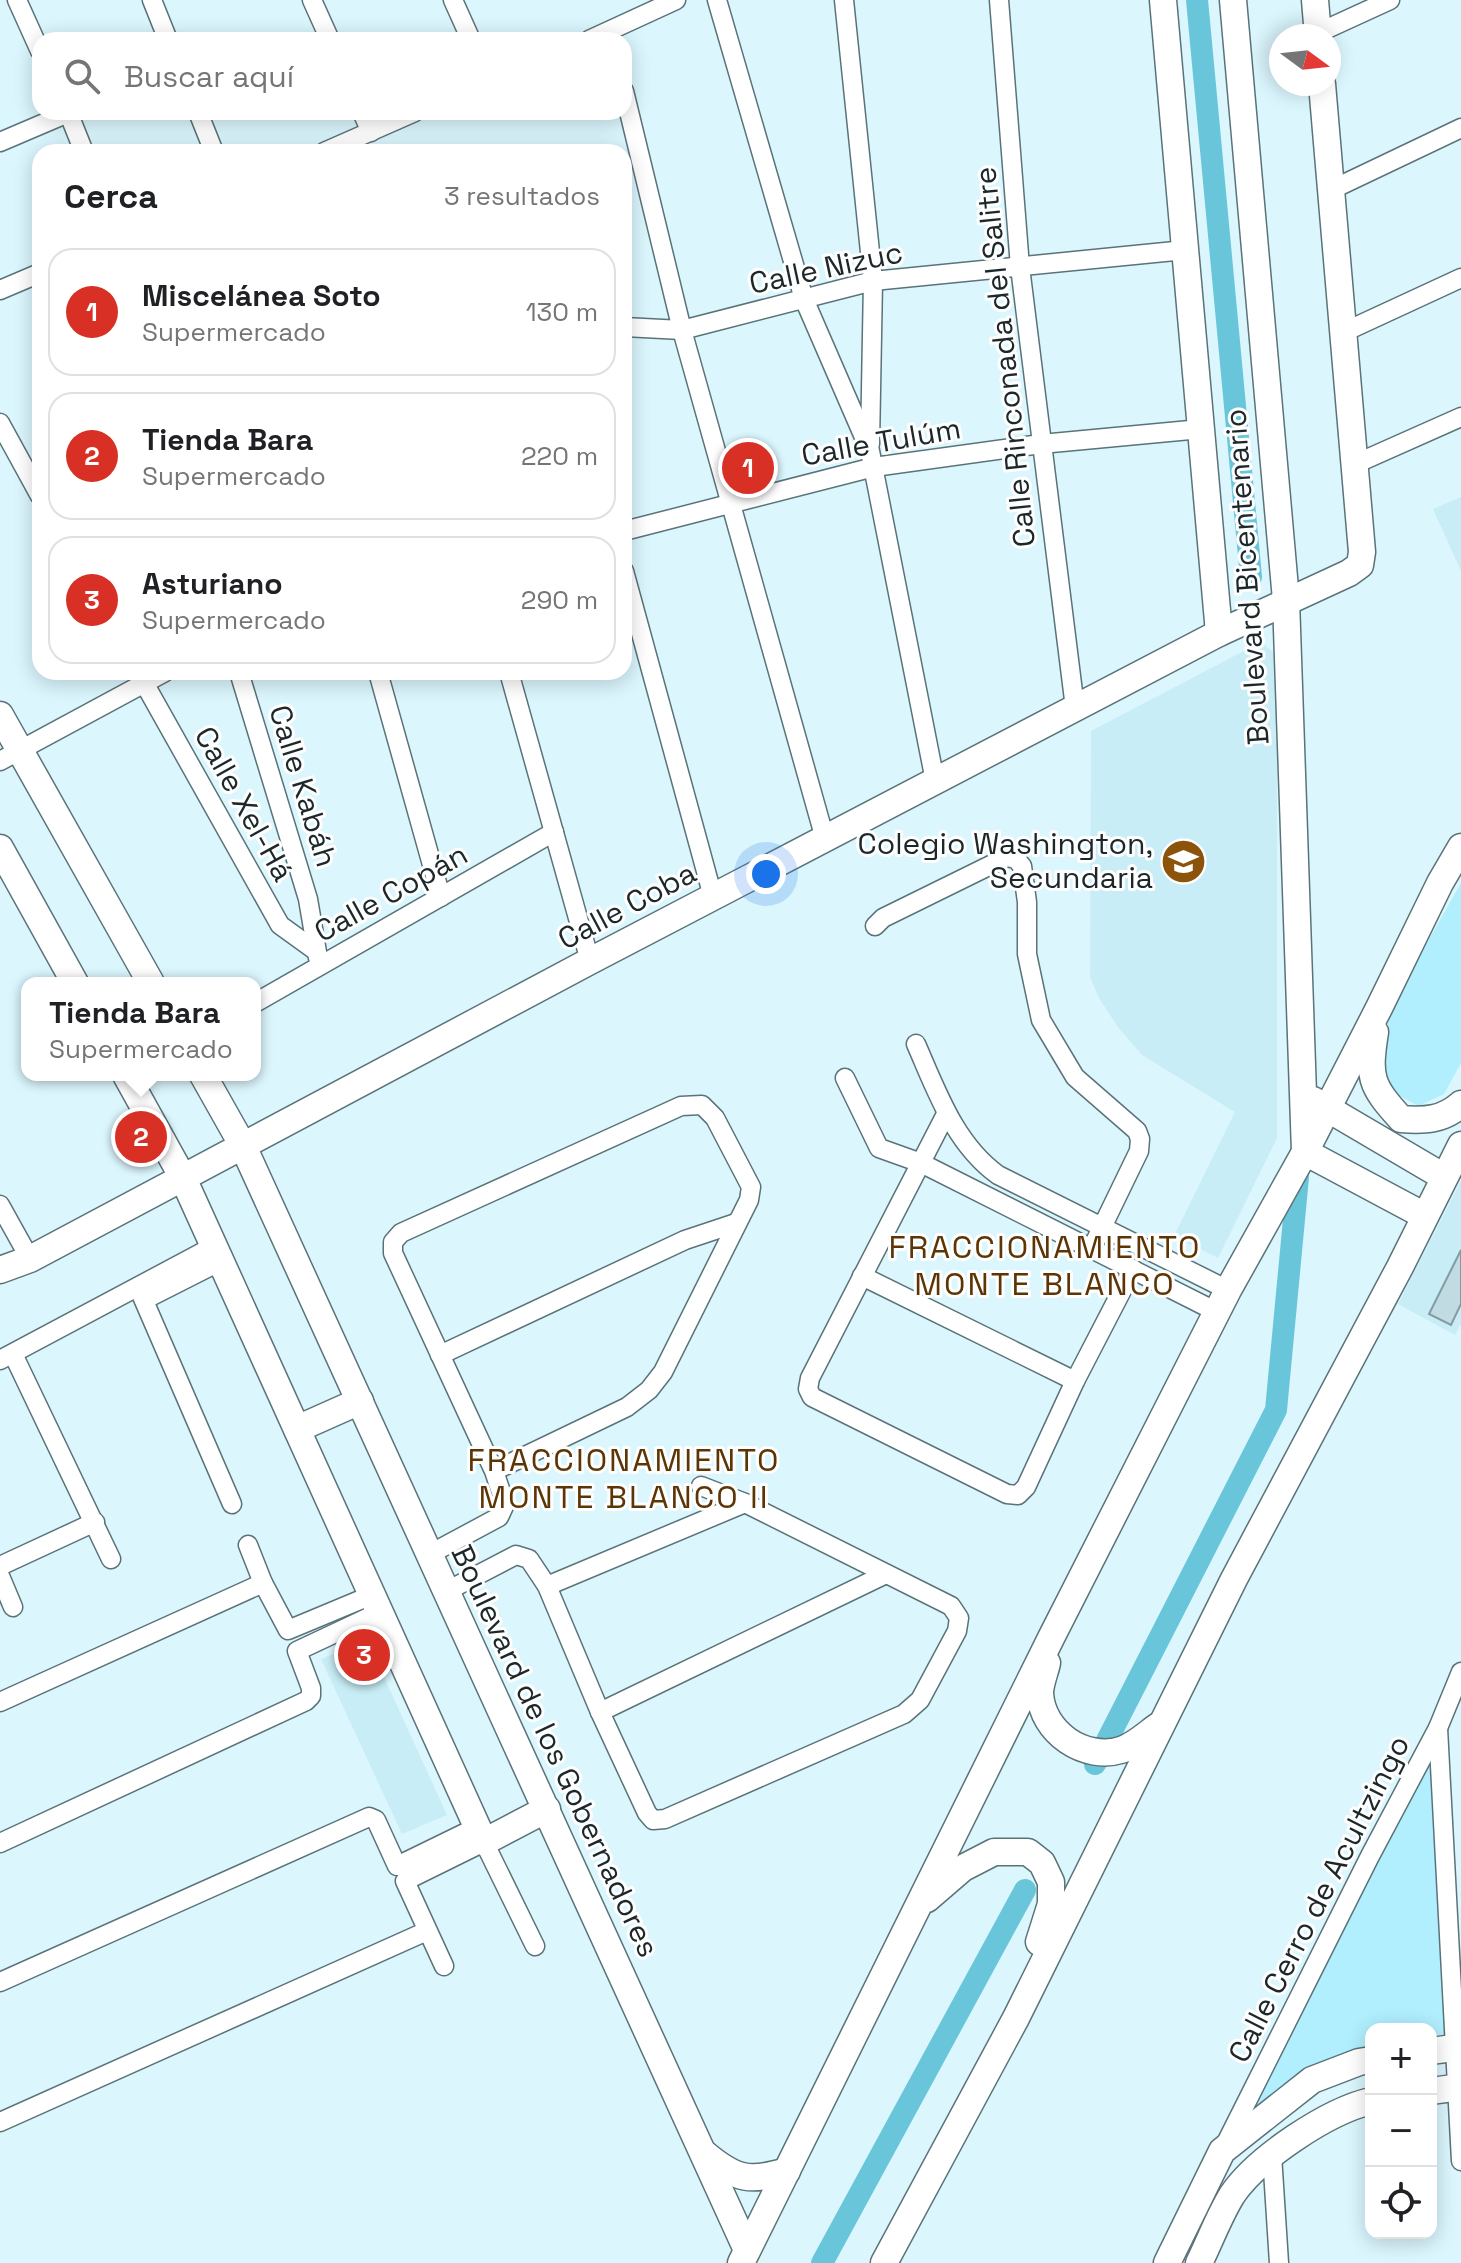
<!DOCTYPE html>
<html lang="es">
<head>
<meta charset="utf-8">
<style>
  :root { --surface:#fff; --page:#f2f2f2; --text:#202124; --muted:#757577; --line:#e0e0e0; --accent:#d93025 }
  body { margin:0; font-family:"Space Grotesk",sans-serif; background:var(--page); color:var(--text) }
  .controls { position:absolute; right:24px; bottom:24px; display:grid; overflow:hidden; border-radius:16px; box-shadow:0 4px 20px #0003 }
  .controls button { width:72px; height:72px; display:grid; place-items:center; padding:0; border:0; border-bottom:2px solid var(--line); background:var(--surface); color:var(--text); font:40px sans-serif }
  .compass { position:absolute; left:1269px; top:24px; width:72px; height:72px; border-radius:50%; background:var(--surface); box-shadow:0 4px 20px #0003; rotate:105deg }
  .you { position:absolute; left:766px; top:874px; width:28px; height:28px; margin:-20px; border:6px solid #fff; border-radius:50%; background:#1a73e8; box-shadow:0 0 0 12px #1a73e833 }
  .badge { display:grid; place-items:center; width:52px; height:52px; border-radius:50%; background:var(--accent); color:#fff; font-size:26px; font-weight:700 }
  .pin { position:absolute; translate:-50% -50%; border:4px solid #fff; box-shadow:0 2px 8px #0006 }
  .popup { position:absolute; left:21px; top:977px; width:240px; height:104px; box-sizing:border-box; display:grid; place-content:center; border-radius:16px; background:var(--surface); filter:drop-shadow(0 2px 6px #0005); font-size:26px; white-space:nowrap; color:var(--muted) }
  .popup b { font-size:30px; color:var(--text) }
  .popup::after { content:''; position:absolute; left:50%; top:100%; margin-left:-16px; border:16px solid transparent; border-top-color:var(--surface) }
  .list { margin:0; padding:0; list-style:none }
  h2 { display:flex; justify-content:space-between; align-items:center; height:104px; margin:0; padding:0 32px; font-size:34px }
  h2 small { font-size:26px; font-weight:400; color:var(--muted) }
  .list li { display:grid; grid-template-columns:52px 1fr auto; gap:24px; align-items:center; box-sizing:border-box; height:128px; margin:0 16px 16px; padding:0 16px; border:2px solid var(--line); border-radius:24px }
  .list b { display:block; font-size:30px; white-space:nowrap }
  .list p { margin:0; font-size:26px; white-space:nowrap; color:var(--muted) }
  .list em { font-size:26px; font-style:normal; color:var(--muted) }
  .icon { flex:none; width:44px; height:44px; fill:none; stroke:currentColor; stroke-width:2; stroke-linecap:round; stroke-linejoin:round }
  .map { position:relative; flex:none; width:1461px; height:2263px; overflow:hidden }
  .search { position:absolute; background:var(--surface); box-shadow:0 4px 20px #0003; left:32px; top:32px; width:600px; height:88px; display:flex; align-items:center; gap:20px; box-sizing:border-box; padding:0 28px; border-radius:24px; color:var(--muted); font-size:30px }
  .panel { position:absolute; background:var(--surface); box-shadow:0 4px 20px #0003; left:32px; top:144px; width:600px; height:536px; border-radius:24px }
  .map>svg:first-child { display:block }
</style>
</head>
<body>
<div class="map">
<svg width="1461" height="2263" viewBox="0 0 1461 2263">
  <rect width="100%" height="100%" fill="#dbf6fd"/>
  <!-- built -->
  <g fill="#c8edf6">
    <polygon points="1461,497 1461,571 1433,509"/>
    <polygon points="1261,642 1277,655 1277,1138 1218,1258 1174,1236 1235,1112 1142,1055 1118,1027 1099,998 1090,977 1091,731"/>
    <polygon points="1461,1181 1461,1324 1455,1335 1398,1304"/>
    <polygon points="367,1640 447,1815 402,1834 321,1659"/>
  </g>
  <!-- green -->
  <g fill="#b1effe">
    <polygon points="1461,883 1461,1063 1444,1094 1418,1106 1388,1089 1384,1055 1390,1008"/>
    <polygon points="1438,1728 1455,2048 1431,2051 1431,2029 1371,2029 1371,2060 1359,2062 1222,2150"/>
  </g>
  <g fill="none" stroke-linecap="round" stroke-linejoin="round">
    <!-- canal -->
    <g stroke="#69c6da" stroke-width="22">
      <polyline points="1197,0 1251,577"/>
      <polyline points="1095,1764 1276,1410 1298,1177"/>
      <polyline points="822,2263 1025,1890"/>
    </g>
  </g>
  <!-- building -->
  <polygon fill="#c0dbe2" stroke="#819ba1" stroke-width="2" points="1461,1250 1461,1304 1451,1325 1429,1314"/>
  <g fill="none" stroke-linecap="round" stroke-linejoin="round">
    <defs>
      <g id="street">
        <polyline points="17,0 40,51"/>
        <polyline points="152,0 168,40"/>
        <polyline points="312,0 330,40"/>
        <polyline points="453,0 471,40"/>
        <polyline points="717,0 804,299 870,451 935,781"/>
        <polyline points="844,0 873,281 870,444"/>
        <polyline points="999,0 1020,267 1075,708"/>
        <polyline points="1318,33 1390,0"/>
        <polyline points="589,40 676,0"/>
        <polyline points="624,91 682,330 825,839"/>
        <polyline points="68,112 84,152"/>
        <polyline points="198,112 214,152"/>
        <polyline points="362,112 371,132"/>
        <polyline points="0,142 68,113"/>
        <polyline points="324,152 415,112"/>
        <polyline points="1331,190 1461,128"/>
        <polyline points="0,290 40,273"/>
        <polyline points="624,327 682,330 873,281 1185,250"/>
        <polyline points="1342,333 1461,278"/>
        <polyline points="0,423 40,496"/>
        <polyline points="1353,465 1461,417"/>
        <polyline points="624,531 874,467 1041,444 1201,429"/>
        <polyline points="624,571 713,897"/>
        <polyline points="138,672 280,925 316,951"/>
        <polyline points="239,672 308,899 318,958"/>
        <polyline points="378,672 441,897"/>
        <polyline points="509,672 590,961"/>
        <polyline points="0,761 165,672"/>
        <polyline points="875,926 883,918 1007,857 1016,859 1022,866 1027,902 1027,954 1041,1020 1075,1077 1137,1131 1140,1139 1139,1151 1092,1248"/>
        <polyline points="255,1003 554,832"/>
        <path d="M 916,1044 C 937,1092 955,1144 998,1175 L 1228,1290"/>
        <polyline points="845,1078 879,1148 921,1163 1217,1312"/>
        <polyline points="946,1114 810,1378 808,1389 812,1397 1007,1494 1018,1495 1026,1487 1075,1381 1133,1269"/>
        <polyline points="0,1205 30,1259"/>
        <polyline points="862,1276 1075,1381"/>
        <polyline points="138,1287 232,1504"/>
        <polyline points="144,1300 221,1261"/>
        <polyline points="13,1354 111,1559"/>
        <polyline points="440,1355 685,1240 736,1223"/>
        <polyline points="0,1360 214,1246"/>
        <polyline points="248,1545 263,1583 288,1630 372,1595"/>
        <polyline points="430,1554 499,1517 505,1504 494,1471 393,1253 393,1242 401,1233 681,1106 702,1105 715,1118 751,1187 749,1200 663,1372 649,1390 627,1407 494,1471"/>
        <polyline points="0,1566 95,1522"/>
        <polyline points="0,1576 13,1607"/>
        <polyline points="547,1586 745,1503"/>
        <polyline points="447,1591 516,1555 529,1559 547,1586 600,1712 647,1813 653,1820 665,1819 904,1714 920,1700 957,1631 959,1618 951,1606 745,1503 701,1486"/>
        <polyline points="0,1702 263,1583"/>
        <polyline points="600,1712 886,1574"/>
        <polyline points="1438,1728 1461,2161"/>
        <polyline points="0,1843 306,1701 311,1696 311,1688 297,1651 380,1612"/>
        <polyline points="444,1966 405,1881 484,1842 535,1946"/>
        <polyline points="0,1982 369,1817 376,1820 397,1866 477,1827"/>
        <polyline points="0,2122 427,1931"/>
        <polyline points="1225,2145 1370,1856 1438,1728 1461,1672"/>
        <polyline points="1272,2155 1279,2263"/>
      </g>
      <g id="secondary">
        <polyline points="1163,0 1219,633"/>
        <polyline points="1233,0 1286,600 1305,1152 1425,1216"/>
        <polyline points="1315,0 1318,36"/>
        <polyline points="0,715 151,983"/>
        <polyline points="0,848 75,983"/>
        <path d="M 1375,1032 C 1368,1077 1370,1085 1401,1119 C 1425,1121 1443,1120 1461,1104"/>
        <polyline points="126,1075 183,1178 484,1842 547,1809"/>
        <polyline points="203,1075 243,1146 747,2250"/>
        <polyline points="1313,1100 1444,1177"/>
        <polyline points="0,1270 30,1259 590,961 1219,633 1349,573 1360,565 1362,552 1322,84"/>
        <polyline points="297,1429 360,1401"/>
        <path d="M 1047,1663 C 1045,1672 1040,1684 1040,1693 C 1042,1733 1085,1761 1121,1750 C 1134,1746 1147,1734 1158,1726"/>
        <polyline points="927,1899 963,1868 994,1852 1028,1852 1042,1863 1051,1882 1051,1904 1039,1942"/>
        <polyline points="1431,2051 1461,2047"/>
        <polyline points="1431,2091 1461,2087"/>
        <path d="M 705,2154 C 736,2180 750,2182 787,2171"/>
        <polyline points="741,2263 1052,1636 1228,1290 1305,1152 1379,1008 1440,883 1461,847"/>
        <polyline points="884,2263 1016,2018 1234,1579 1400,1267 1461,1145"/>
        <polyline points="1167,2263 1222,2151 1312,2080 1359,2062 1371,2060"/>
        <path d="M 1199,2263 C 1210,2241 1219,2216 1232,2195 C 1257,2158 1328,2111 1371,2101"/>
      </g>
    </defs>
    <!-- street casing -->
    <use href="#street" stroke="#5a7379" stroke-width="21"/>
    <!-- secondary casing -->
    <use href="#secondary" stroke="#5a7379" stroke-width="29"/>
    <!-- street -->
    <use href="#street" stroke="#fff" stroke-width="18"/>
    <!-- secondary -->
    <use href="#secondary" stroke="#fff" stroke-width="26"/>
  </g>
  <!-- icons -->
  <defs>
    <symbol id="school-disc" viewBox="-11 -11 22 22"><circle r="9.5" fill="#8c530b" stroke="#fefefe"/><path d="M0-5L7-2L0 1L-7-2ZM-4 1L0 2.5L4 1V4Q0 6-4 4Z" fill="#fff"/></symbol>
  </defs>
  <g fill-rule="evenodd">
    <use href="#school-disc" x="1158" y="836" width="51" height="51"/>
  </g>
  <g text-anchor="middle" stroke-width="6" stroke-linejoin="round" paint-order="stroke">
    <!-- street labels -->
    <g font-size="30" fill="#1c2729" stroke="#fefefe">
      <text transform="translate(826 268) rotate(-12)" y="10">Calle Nizuc</text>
      <text transform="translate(1005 357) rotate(-96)" y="10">Calle Rinconada del Salitre</text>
      <text transform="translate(881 442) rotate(-10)" y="10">Calle Tulúm</text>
      <text transform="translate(1247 577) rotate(-94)" y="10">Boulevard Bicentenario</text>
      <text transform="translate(303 786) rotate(73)" y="10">Calle Kabáh</text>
      <text transform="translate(244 804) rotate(61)" y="10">Calle Xel-Há</text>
      <text transform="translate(391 893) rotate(-29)" y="10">Calle Copán</text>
      <text transform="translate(627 906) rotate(-28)" y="10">Calle Coba</text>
      <text transform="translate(555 1751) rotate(65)" y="10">Boulevard de los Gobernadores</text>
      <text transform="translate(1319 1899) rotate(-63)" y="10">Calle Cerro de Acultzingo</text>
    </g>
    <!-- poi labels -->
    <g font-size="30" fill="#1c2729" stroke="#fefefe" text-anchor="end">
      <text x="1153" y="854">Colegio Washington,<tspan x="1153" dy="34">Secundaria</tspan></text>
    </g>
    <!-- neighbourhood labels -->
    <g font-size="32" letter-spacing="2" fill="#5d3505" stroke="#fefefe">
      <text x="1045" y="1258">FRACCIONAMIENTO<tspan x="1045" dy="37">MONTE BLANCO</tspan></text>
      <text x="624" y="1471">FRACCIONAMIENTO<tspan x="624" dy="37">MONTE BLANCO II</tspan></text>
    </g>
  </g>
</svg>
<div class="controls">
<button>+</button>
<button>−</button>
<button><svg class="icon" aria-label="locate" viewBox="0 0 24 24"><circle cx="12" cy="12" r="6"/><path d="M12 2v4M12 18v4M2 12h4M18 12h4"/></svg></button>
</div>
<svg class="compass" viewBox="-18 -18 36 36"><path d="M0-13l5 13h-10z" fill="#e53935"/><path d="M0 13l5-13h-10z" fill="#757577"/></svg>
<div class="you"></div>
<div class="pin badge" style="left:748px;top:468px">1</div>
<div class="pin badge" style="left:141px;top:1137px">2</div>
<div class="popup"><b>Tienda Bara</b>Supermercado</div>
<div class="pin badge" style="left:364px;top:1655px">3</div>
<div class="search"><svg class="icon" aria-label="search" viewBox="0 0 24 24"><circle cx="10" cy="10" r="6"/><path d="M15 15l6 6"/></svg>Buscar aquí</div>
<section class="panel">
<h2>Cerca<small>3 resultados</small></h2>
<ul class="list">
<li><span class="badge">1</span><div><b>Miscelánea Soto</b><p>Supermercado</p></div><em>130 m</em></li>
<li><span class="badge">2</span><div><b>Tienda Bara</b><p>Supermercado</p></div><em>220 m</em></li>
<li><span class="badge">3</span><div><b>Asturiano</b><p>Supermercado</p></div><em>290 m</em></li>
</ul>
</section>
</div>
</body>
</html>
